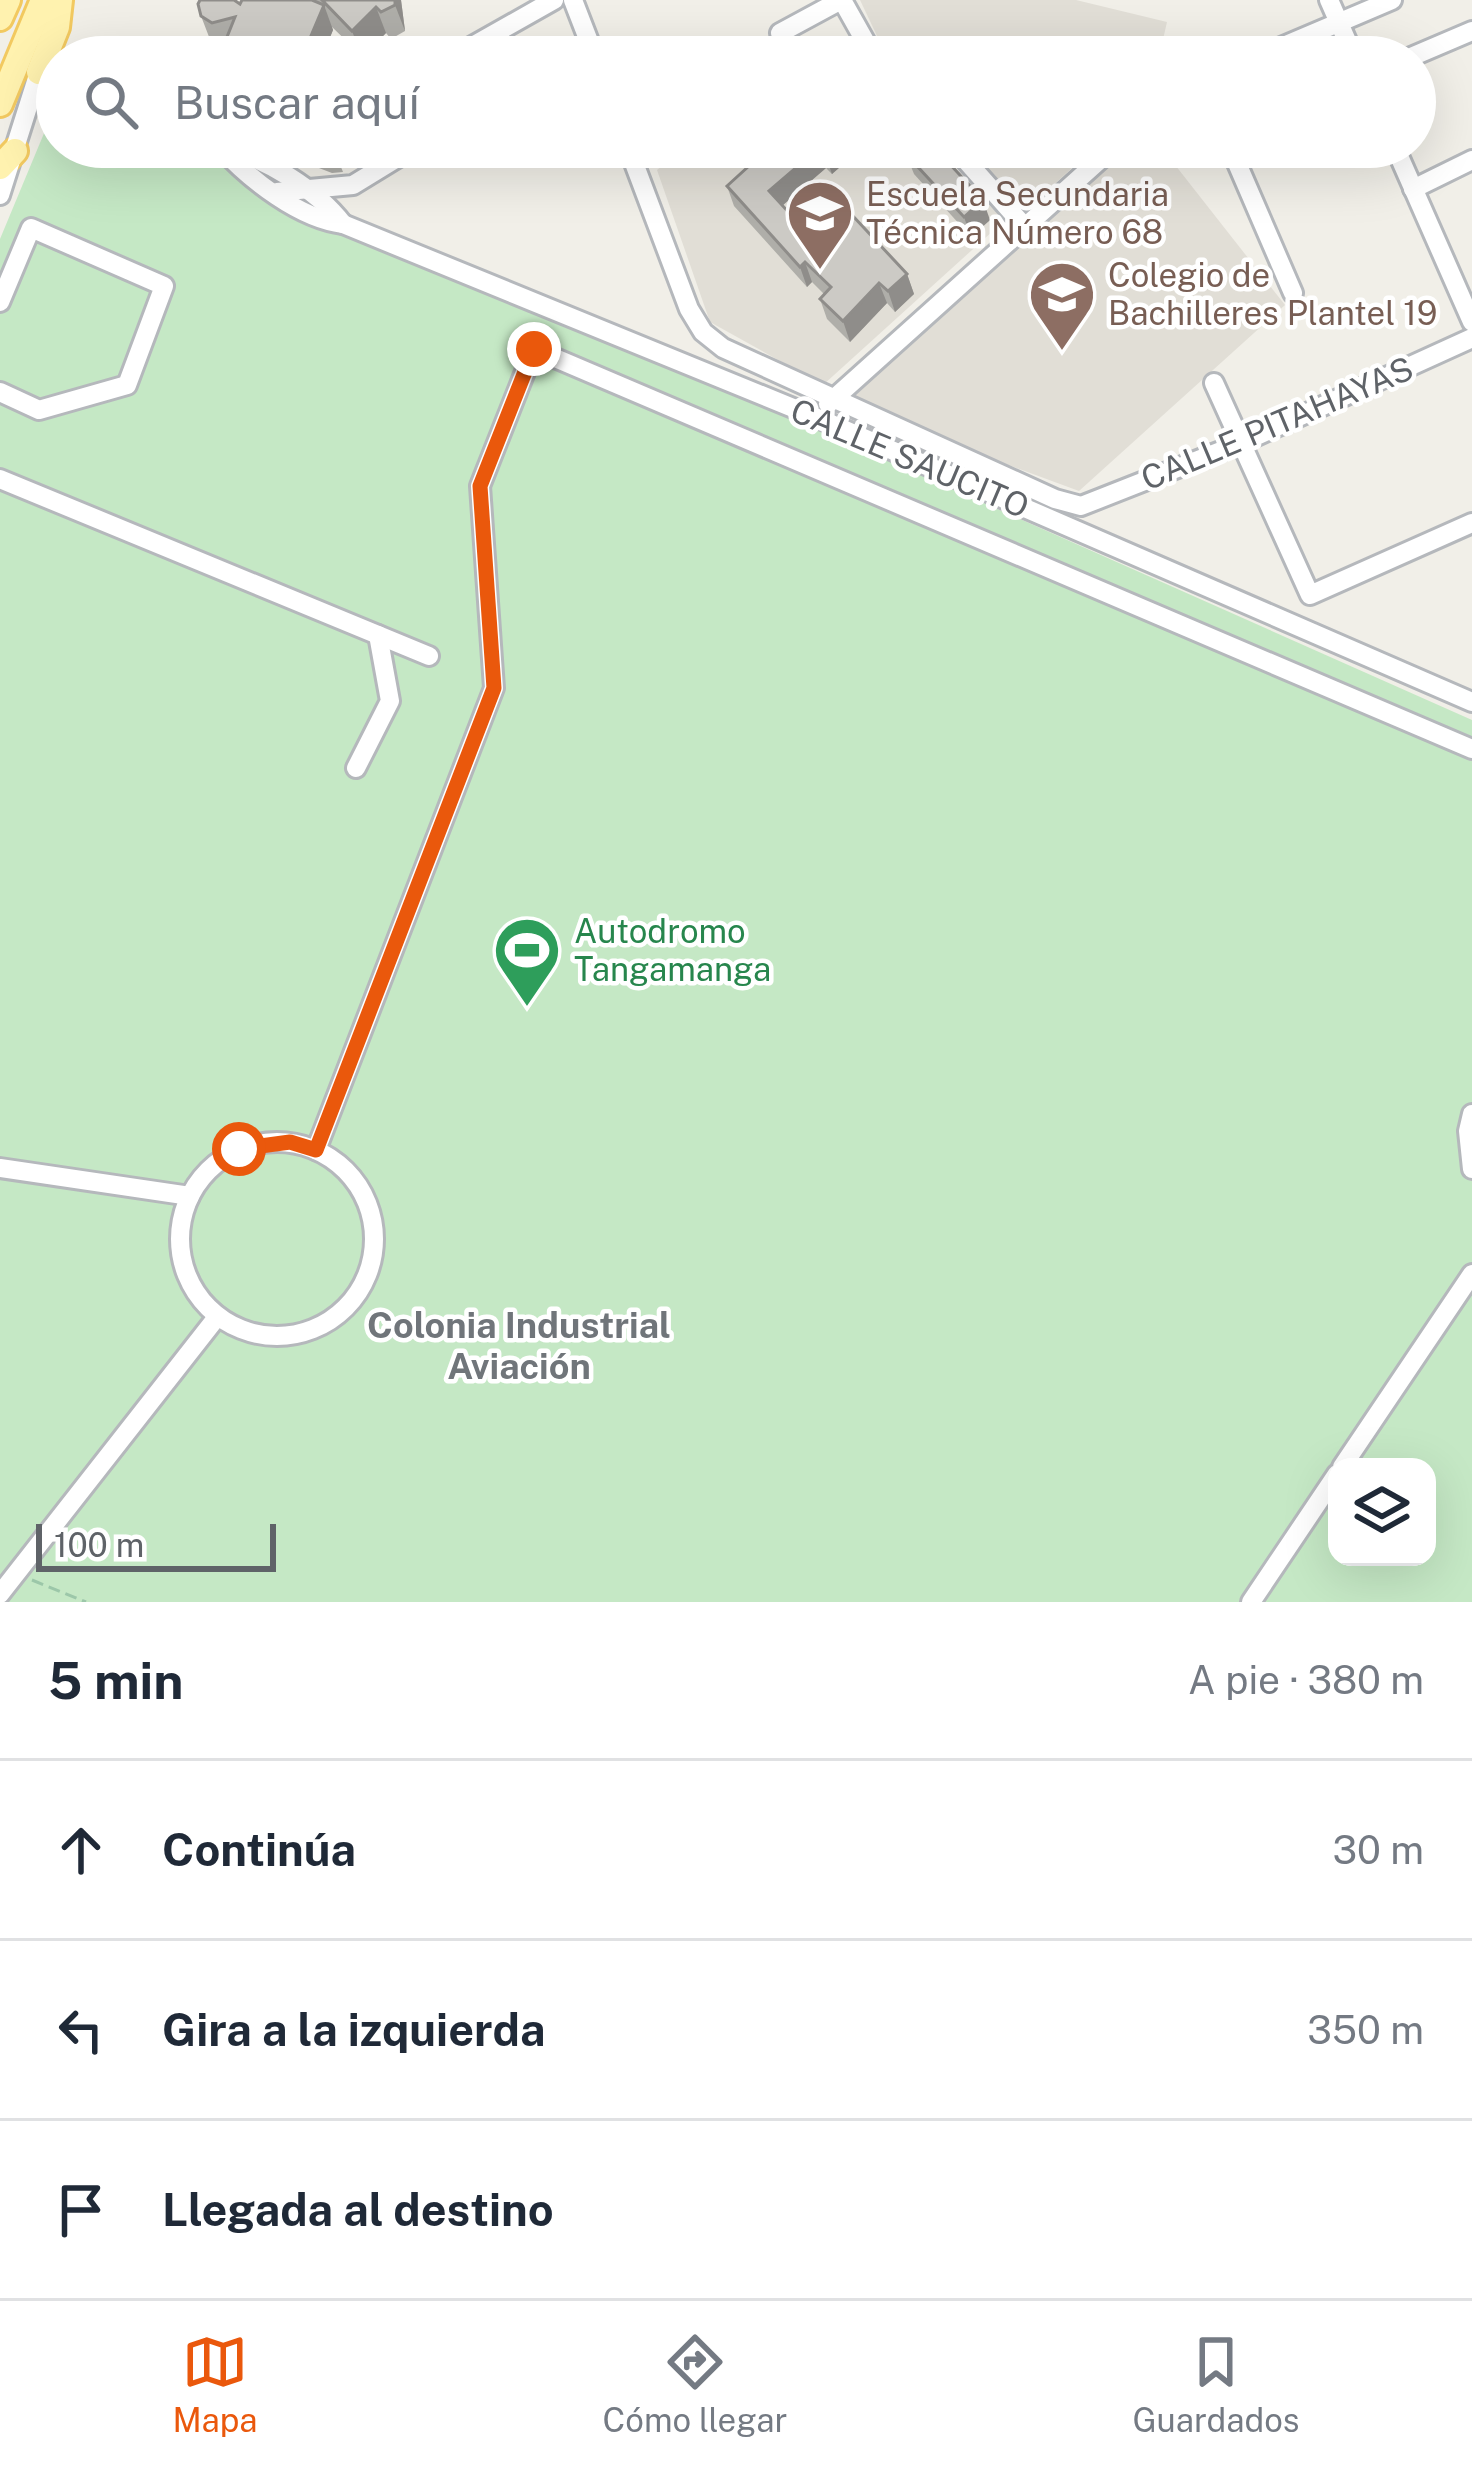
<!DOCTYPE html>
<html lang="es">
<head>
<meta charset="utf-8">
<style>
  :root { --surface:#fff; --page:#f2f2f3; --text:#1f2937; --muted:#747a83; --line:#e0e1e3; --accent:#ea580c }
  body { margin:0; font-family:"Public Sans",sans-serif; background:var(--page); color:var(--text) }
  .controls { position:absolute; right:36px; bottom:36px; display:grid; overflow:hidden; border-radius:24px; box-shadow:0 12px 48px #0002 }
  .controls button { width:108px; height:108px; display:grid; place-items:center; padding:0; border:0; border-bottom:3px solid var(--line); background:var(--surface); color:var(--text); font:60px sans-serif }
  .scale { position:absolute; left:36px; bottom:30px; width:240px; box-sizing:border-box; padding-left:12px; border:6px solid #5f6368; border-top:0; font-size:33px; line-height:42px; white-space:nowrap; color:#5f6368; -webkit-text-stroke:9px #fff; paint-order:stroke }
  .stop { position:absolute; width:36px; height:36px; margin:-27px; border:9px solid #ea580c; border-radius:50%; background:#fff }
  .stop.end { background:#ea580c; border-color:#fff; box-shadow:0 3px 12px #0008 }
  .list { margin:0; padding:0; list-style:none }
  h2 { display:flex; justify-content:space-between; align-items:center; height:156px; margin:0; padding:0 48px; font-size:51px }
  h2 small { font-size:39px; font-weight:400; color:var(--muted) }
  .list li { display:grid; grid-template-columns:78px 1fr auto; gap:36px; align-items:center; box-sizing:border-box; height:180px; padding:0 48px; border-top:3px solid var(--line) }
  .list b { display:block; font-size:45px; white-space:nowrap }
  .list em { font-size:39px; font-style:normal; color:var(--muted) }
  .icon { flex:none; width:66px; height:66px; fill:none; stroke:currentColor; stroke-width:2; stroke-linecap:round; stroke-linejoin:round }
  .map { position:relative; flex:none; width:1472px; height:1602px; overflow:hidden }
  .search { position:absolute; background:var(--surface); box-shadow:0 12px 48px #0002; left:36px; right:36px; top:36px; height:132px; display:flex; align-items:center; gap:30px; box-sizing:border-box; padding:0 42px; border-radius:66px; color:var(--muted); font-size:45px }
  .sheet { height:696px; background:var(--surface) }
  nav { display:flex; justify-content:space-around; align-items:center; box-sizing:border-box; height:168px; border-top:3px solid var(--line); background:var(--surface); font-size:33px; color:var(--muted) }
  nav a { display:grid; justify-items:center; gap:6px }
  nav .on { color:var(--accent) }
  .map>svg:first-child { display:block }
</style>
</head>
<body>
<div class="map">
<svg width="1472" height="1602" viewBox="0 0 1472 1602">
  <rect width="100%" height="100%" fill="#f1efe8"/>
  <!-- education -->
  <g fill="#e1ded6">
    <polygon points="860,0 1076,0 1167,22 1159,57 887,57"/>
    <polygon points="686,147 935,147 1004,221 823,385 710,322 657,170"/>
    <polygon points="959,147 1095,147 1017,218"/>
    <polygon points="1127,147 1161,147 1285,305 1079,491 838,402"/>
  </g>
  <!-- green -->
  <path fill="#c5e8c5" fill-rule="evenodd" d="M 57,102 L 57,147 L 183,147 L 1472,720 L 1472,1602 L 0,1602 L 0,239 ZM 1337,1467 L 1427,1467 L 1427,1557 L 1337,1557 Z"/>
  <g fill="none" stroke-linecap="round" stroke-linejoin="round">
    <defs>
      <g id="minor">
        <polyline points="573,0 595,57"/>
        <polyline points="842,0 874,57"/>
        <polyline points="1329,0 1354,57"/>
        <polyline points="780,33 841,0"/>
        <polyline points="453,57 554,0"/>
        <polyline points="1258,57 1392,0"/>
        <polyline points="1411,57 1472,31"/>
        <polyline points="628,147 689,309 703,332 723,348 1055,499 1081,506 1241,443 1472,338"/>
        <polyline points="954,147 1024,226"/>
        <polyline points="1230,147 1293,293"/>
        <polyline points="1395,147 1472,322"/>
        <path d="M 221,148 C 250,180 300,219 343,224 L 820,419 L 1472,702"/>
        <path d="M 223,148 C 266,158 316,189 343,224"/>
        <polyline points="1413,189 1472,160"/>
        <polyline points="277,192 353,185 415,147"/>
        <polyline points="0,195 39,72"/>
        <polyline points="0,302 31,228 164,286 127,385 39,410 0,392"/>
        <polyline points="1214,383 1310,595 1472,523"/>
        <polyline points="828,404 1114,147"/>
        <polyline points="0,479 429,656"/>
        <polyline points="356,768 390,701 378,635"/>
        <polyline points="1472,1114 1468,1131 1472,1169"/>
        <circle cx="277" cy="1239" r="97"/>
        <polyline points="316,1150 494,688 480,486 534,349 1472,749"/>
        <polyline points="0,1168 190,1196"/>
        <polyline points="1342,1467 1472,1274"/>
        <polyline points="0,1594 217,1317"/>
        <polyline points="1251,1602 1337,1474"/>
      </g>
      <g id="major">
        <polyline points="0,18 8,0"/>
        <polyline points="39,72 57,27 60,0"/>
        <polyline points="0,104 43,0"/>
        <polyline points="0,167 15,151"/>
      </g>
    </defs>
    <!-- minor casing -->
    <use href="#minor" stroke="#b5b8bc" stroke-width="24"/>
    <!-- major casing -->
    <use href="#major" stroke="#f2c960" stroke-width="30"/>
    <!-- path -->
    <polyline stroke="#9cc7a9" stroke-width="3" stroke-dasharray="12 6" stroke-linecap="butt" points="32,1580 86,1602"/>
    <!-- minor -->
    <use href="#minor" stroke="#fff" stroke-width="18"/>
    <!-- major -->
    <use href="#major" stroke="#fff2af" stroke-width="24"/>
  </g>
  <!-- wall -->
  <g fill="#afaea9">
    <polygon points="242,0 401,0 405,31 391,39 386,33 363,57 332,27 333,30 322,57 230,57 226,46 221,48 211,42 201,16 240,4"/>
    <polygon points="264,147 329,147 335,152 343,172 332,173"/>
    <polygon points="746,147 863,147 832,174 826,168 782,206 792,216 907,274 914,294 895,312 887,303 850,342 827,319 820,299 824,294 812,282 807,287 734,206 727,186 756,159"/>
    <polygon points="906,154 990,220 971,237 914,174"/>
  </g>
  <!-- shaded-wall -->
  <g fill="#8f8d8a">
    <polygon points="395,0 401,0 405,31 395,5"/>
    <polygon points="324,5 333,30 322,57 302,57"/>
    <polygon points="376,7 386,33 362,57 352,31"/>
    <polygon points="833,147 863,147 832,174 825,154"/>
    <polygon points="819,148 826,168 776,211 769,191"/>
    <polygon points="983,200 990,220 971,237 964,217"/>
    <polygon points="805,262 812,282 807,287 800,267"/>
    <polygon points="907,274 914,294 895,312 888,291"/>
    <polygon points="879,283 887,303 850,342 843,321"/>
  </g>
  <!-- building -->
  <g fill="#cccac5" stroke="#8f8d8a" stroke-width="3">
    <polygon points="200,0 234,0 240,4 242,0 312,0 324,5 302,57 262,57 225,42 235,17 212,23 201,16 198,4"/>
    <polygon points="322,0 395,0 395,5 381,12 376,7 352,31"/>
    <polygon points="308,147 329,147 335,152 324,153"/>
    <polygon points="756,147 833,147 825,154 819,148 769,191 792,216 825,186 907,274 888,291 879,283 843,321 820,299 831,287 805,262 800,267 727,186 762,154"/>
    <polygon points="914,147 934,147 983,200 964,217 906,154"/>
  </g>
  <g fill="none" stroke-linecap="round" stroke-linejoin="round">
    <!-- route -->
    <polyline stroke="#ea580c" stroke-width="15" points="239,1149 290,1142 316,1150 494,688 480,486 534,349"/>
  </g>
  <!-- icons -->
  <defs>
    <symbol id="school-pin" viewBox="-11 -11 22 30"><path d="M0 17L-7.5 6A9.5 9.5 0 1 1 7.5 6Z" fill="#8d6e63" stroke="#fff"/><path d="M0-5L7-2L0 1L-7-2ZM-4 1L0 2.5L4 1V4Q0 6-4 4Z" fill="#fff"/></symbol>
    <symbol id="stadium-pin" viewBox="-11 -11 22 30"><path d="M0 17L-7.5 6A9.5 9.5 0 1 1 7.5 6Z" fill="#2e9e5b" stroke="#fff"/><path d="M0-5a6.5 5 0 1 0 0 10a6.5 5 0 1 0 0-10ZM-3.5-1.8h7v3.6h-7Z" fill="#fff"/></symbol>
  </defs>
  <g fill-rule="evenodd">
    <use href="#school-pin" x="782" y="175" width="76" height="104"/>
    <use href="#school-pin" x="1024" y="256" width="76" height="104"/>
    <use href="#stadium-pin" x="489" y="912" width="76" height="104"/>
  </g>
  <g text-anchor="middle" stroke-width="9" stroke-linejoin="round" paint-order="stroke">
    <!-- education labels -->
    <g font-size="33" fill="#785e54" stroke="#fff" text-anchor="start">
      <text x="866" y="206">Escuela Secundaria<tspan x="866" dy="38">Técnica Número 68</tspan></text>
      <text x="1108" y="287">Colegio de<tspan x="1108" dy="38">Bachilleres Plantel 19</tspan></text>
    </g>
    <!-- street labels -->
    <g font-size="33" fill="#5f6368" stroke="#fff">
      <text transform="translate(1277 423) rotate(-23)" y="12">CALLE PITAHAYAS</text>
      <text transform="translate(910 458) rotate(23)" y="12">CALLE SAUCITO</text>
    </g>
    <!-- leisure labels -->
    <g font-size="33" fill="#27864d" stroke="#fff" text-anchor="start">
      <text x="574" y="943">Autodromo<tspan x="574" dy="38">Tangamanga</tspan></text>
    </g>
    <!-- neighbourhood labels -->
    <g font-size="36" font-weight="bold" fill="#70757a" stroke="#fff">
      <text x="519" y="1338">Colonia Industrial<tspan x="519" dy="41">Aviación</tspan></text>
    </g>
  </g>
</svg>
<div class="controls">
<button><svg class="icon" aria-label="layers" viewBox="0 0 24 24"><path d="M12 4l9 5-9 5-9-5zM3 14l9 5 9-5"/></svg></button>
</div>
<div class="scale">100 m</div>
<div class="stop" style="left:239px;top:1149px"></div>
<div class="stop end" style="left:534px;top:349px"></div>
<div class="search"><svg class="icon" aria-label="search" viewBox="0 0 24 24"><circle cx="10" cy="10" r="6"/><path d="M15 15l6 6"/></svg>Buscar aquí</div>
</div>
<section class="sheet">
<h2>5 min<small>A pie · 380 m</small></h2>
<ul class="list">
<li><svg class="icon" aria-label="ahead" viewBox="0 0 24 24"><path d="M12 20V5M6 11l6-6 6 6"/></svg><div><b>Continúa</b></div><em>30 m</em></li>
<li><svg class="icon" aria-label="left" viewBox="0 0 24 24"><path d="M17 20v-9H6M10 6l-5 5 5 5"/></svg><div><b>Gira a la izquierda</b></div><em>350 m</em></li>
<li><svg class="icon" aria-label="arrive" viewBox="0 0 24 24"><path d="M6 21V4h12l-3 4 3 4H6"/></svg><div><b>Llegada al destino</b></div></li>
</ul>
</section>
<nav>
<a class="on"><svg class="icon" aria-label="map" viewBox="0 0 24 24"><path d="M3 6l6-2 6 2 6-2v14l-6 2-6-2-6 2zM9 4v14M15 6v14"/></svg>Mapa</a>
<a><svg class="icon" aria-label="directions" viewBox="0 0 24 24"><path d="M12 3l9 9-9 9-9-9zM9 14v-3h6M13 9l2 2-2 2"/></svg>Cómo llegar</a>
<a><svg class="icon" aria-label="saved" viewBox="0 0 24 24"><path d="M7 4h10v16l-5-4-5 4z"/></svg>Guardados</a>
</nav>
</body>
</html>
